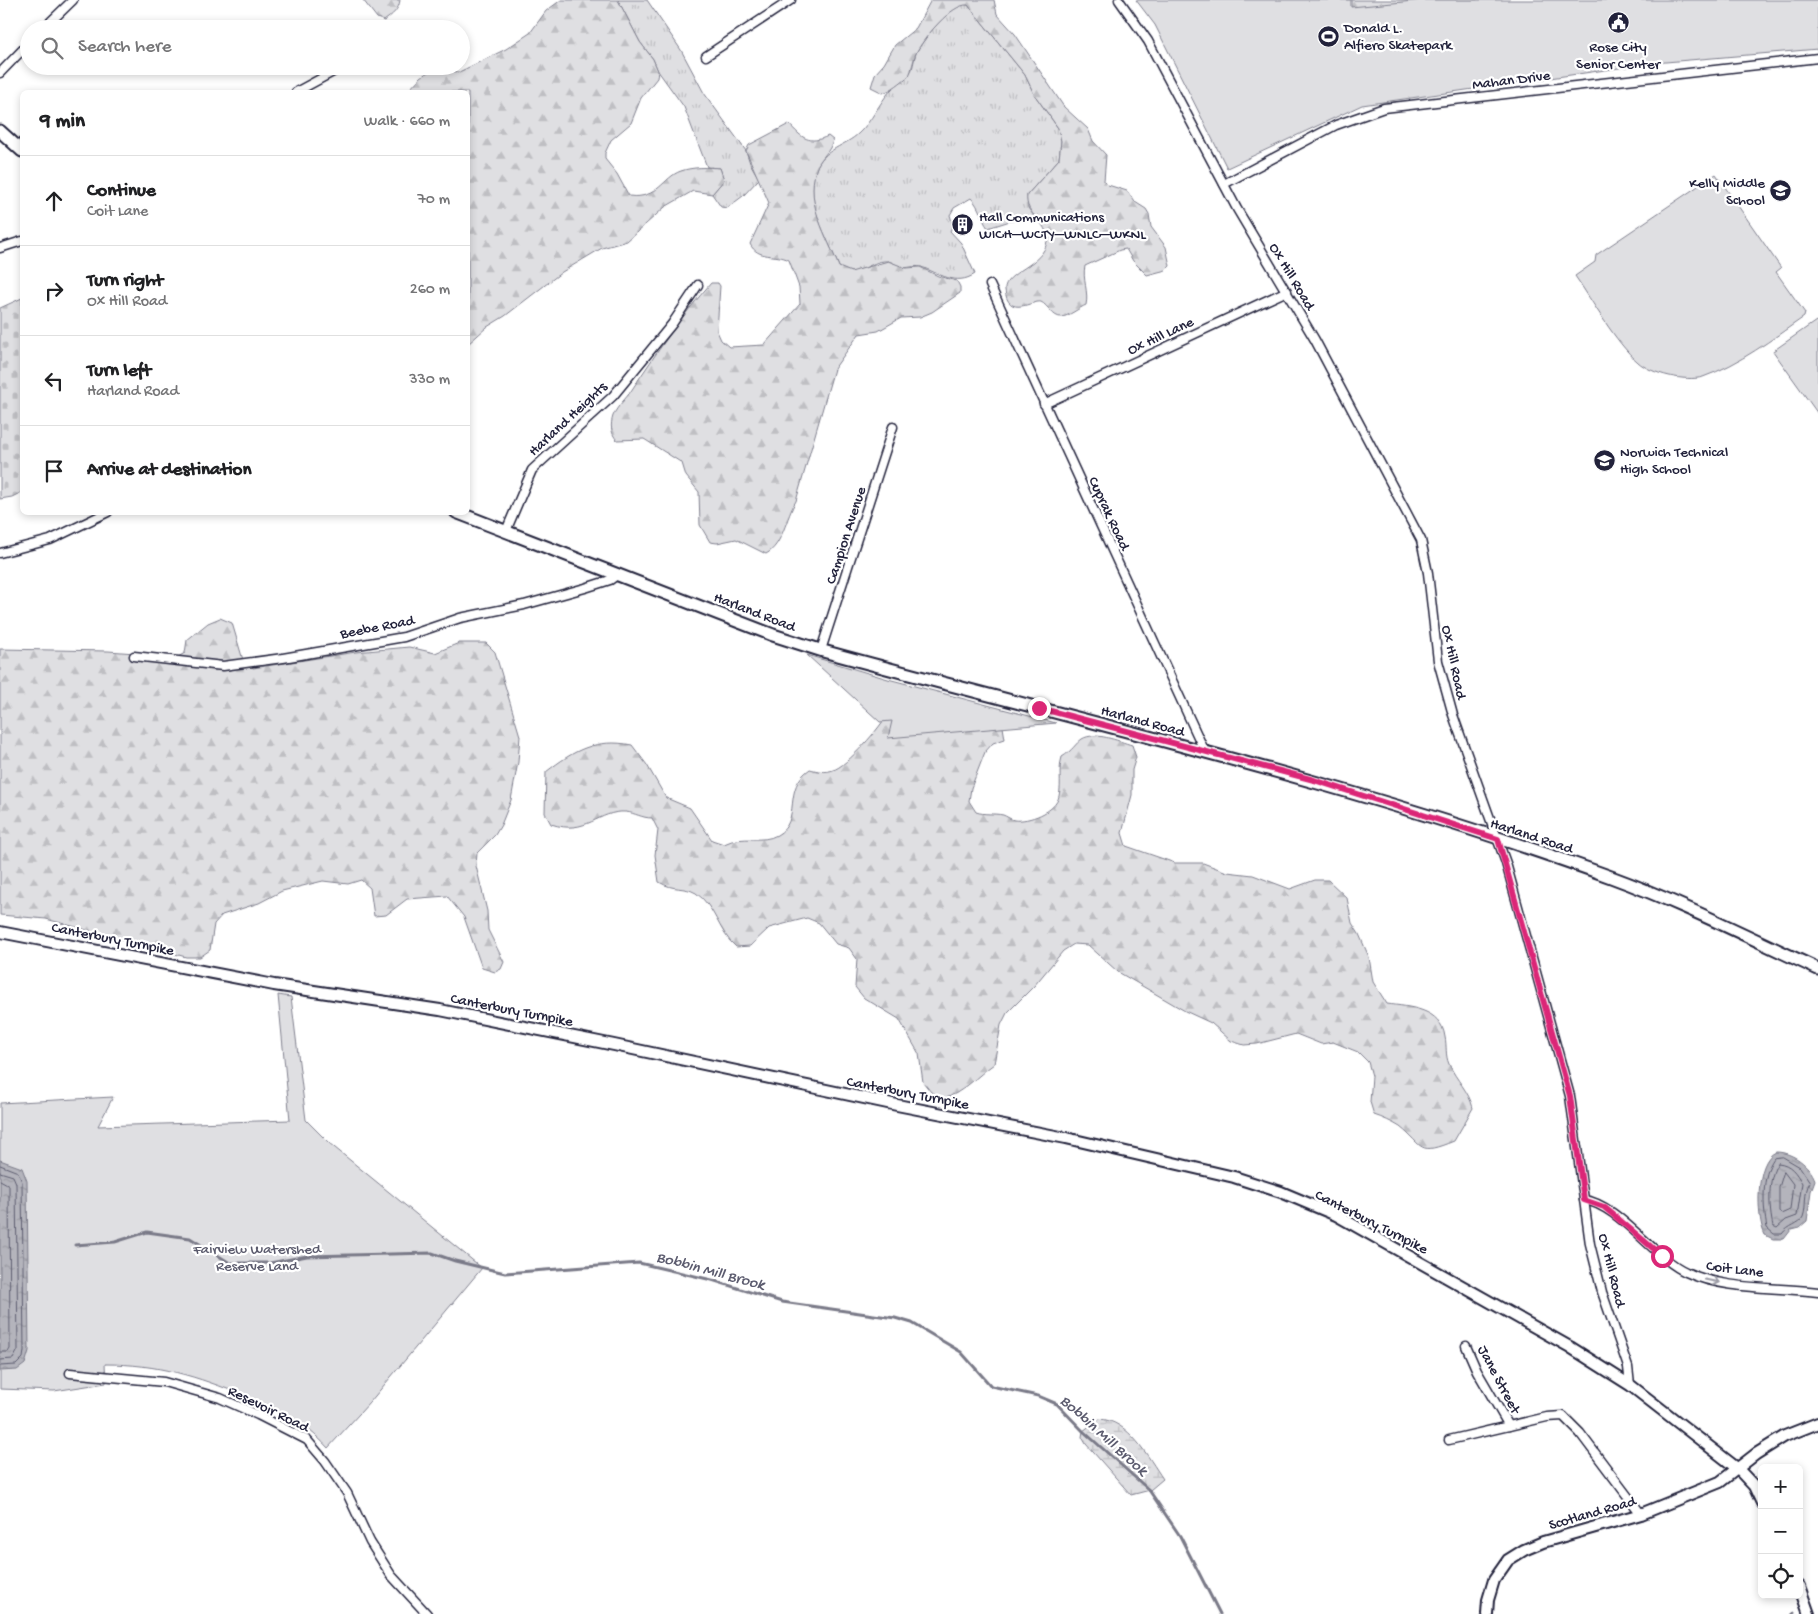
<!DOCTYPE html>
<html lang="en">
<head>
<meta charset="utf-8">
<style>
  :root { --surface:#fff; --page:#f6f6f6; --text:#202124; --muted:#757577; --line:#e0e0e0 }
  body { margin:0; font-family:"Gochi Hand",sans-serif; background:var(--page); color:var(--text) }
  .controls { position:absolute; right:15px; bottom:15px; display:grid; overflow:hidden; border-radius:8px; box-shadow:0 2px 8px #0003 }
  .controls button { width:45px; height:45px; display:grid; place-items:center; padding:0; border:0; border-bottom:1px solid var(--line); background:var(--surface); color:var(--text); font:25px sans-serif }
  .stop { position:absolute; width:15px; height:15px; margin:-11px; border:4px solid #db2777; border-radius:50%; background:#fff }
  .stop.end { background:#db2777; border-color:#fff; box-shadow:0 1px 5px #0008 }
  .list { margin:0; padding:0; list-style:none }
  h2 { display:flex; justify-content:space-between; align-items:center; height:65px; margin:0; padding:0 20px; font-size:21px }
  h2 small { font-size:16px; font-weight:400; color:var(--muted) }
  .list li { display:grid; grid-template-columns:32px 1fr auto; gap:15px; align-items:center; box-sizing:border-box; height:90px; padding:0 20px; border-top:1px solid var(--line) }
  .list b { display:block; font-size:19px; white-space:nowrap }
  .list p { margin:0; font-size:16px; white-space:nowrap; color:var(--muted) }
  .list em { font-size:16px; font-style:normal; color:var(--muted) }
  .icon { flex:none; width:28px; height:28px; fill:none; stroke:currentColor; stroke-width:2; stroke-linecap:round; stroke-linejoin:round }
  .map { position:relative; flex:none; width:1818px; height:1614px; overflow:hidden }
  .search { position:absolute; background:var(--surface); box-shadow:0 2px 8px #0003; left:20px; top:20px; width:450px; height:55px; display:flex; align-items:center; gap:12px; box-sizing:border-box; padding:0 18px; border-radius:28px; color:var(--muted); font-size:19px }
  .panel { position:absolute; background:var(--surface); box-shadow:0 2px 8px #0003; left:20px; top:90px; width:450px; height:425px; border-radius:8px }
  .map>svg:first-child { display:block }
</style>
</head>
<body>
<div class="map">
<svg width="1818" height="1614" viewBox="0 0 1818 1614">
  <defs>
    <pattern id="grass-tufts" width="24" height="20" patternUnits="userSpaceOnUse" patternTransform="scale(1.25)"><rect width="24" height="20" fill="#dfdfe2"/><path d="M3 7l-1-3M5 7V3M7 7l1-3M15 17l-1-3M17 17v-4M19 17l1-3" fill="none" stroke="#bfbfc3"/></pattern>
    <pattern id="forest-firs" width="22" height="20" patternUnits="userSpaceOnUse" patternTransform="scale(1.25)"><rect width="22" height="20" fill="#dfdfe2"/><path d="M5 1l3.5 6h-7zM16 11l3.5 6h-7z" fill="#bfbfc3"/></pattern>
    <pattern id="wetland-marsh" width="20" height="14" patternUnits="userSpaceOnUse" patternTransform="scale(1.25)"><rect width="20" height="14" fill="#dfdfe2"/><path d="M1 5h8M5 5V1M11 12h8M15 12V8" fill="none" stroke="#bfbfc3"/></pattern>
    <pattern id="cemetery-stones" width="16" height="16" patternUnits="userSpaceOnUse" patternTransform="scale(1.25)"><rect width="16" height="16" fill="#dfdfe2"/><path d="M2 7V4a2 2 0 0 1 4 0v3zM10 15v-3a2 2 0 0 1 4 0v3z" fill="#bfbfc3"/></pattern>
    <pattern id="water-ripples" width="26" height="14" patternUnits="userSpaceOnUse" patternTransform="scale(1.25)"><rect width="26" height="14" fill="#b4b4bc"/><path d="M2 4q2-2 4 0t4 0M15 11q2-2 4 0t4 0" fill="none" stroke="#9a9aa2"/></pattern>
  </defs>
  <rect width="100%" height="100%" fill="#fff"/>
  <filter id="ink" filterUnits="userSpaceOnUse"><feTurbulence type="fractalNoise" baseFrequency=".02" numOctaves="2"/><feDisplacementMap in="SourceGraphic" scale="10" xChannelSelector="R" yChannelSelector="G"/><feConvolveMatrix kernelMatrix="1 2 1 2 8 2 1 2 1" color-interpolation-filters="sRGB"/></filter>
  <g filter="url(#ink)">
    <!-- grass -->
    <g fill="url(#grass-tufts)" stroke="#80808e">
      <polygon points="618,0 647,0 681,50 704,93 746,151 750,163 759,179 743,196 727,208 721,207 712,194 724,180 720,168 707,167 684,107 658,71 653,59 640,42"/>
      <path d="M 962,4 L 968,5 L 1025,75 L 1034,94 L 1058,128 L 1061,141 L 1059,159 L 1027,195 L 1028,208 L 1036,219 L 1010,221 L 988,228 C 981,219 980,207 971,198 L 954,208 L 950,215 L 953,225 L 950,231 L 961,243 L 975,274 C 956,287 939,273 921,267 C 914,265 908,269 901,267 C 897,266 892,261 887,261 C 869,260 857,281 839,267 C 827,236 804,203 816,169 C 823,149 846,146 859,133 C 872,121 879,103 891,90 C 897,82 908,79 912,69 C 914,63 914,57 917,51 C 927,35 945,12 962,4 Z"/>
    </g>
    <!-- forest -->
    <g fill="url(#forest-firs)" stroke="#80808e">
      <path d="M 363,0 L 400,0 C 399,10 392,15 384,21 L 377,18 Z"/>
      <path d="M 561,0 L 618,0 L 640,42 L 653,59 L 658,71 L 657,78 L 641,98 L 631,123 L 611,140 L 605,153 L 605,159 L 617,174 L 629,196 C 658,200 663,177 681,171 C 692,167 708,167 720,168 L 724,180 L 712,194 L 693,191 L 665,207 L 627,241 L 602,248 L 562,272 L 505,316 L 487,327 L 468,344 L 468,92 L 407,92 L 421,77 L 432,69 L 459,72 L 506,49 L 530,33 L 546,11 Z"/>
      <path d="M 931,0 L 994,0 L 997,14 L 1015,34 L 1064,107 L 1088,129 L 1093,141 L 1106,155 L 1104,181 L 1108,185 L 1127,191 L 1135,202 L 1146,209 L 1149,214 L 1151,227 L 1166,247 L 1170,266 L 1166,270 L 1147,275 L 1133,261 L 1126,249 L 1120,250 L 1085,266 C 1082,279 1089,292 1086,305 C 1079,308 1069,316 1062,317 C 1053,318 1048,305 1041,302 C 1032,300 1008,319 1005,290 C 1003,272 1044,266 1047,241 C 1049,221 1024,216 1027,195 L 1059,159 L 1061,141 L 1058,128 L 1034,94 L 1025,75 L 968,5 C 952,3 923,39 916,53 C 913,61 912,69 909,76 C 902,81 891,91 883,93 L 871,87 L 875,74 L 884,64 L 895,45 L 916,28 Z"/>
      <polygon points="1343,0 1477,0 1352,14"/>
      <path d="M 789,124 C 802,138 809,145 828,136 L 833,140 C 831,152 819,158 816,170 C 805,204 827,236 839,267 L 851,272 L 888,261 L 906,268 L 920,267 L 938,276 L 957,281 L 960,287 L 960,293 L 932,312 L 920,317 L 901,318 L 878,331 L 859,334 L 834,369 L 796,501 C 786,517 783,545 766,554 L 736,539 L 717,543 L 710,542 L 700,525 L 699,492 L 686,476 L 682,463 L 644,439 L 617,440 C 611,434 610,425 613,416 C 617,406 626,399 631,391 C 656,353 681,317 711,283 L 718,283 L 720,286 L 717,331 L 721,340 L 729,347 L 764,345 L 800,304 L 799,287 L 789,260 C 776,253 758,260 750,244 L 769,203 L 746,151 L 749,145 Z"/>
      <polygon points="220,618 232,623 243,660 253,668 356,652 409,647 435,653 459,643 486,643 495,652 520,736 518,762 511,800 501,825 495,835 477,853 476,866 487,911 488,930 504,962 501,969 495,972 482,968 464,917 447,896 407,899 386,915 374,916 370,888 361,880 348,884 323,881 282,891 259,903 222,915 214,924 210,950 200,957 186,957 46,919 0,915 0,649 108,651 149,654 161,659 174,659 185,653 187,640 208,623"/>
      <path d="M 888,713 L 1003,727 L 1005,739 L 993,743 L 985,752 L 971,788 L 969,801 L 976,812 C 985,815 993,813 1003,815 C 1006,816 1010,819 1014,820 C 1028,822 1056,812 1059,796 C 1062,783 1058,770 1062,757 C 1072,751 1076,743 1082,739 C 1095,731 1118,741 1132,745 L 1136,757 L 1132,770 L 1132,795 L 1122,833 L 1126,846 L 1175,863 L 1203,863 L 1227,872 L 1253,875 L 1290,889 L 1315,880 L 1328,880 L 1347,898 L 1352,923 L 1359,934 L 1369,957 L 1373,982 L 1387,1004 C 1410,1007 1441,1008 1445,1037 C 1447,1046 1445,1055 1449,1064 C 1456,1080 1469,1091 1473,1108 L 1454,1141 C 1417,1156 1425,1147 1400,1127 C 1392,1122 1383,1118 1374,1115 L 1370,1102 L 1372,1076 L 1368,1062 L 1358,1052 L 1333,1042 L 1321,1044 L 1296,1034 L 1257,1044 L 1244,1045 L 1231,1041 L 1211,1023 L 1185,1011 L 1118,972 L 1088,945 L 1074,944 L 1063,951 L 1034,986 L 1007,1013 L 1001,1025 L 994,1064 C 978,1075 961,1095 942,1099 L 931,1092 L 923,1082 L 919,1054 L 899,1019 L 864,998 L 855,987 L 857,959 L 849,948 L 836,944 L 819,923 L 807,918 L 769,928 L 750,946 L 736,947 C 719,933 715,906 696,893 C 684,886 674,891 659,882 L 655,855 L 658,830 L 652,818 C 642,818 635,813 626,812 C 598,810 587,836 551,824 L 545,813 L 546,772 C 574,750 596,738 632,745 L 647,765 L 666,798 L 690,808 L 712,840 L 724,844 C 744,834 762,844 777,835 C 803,820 781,789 810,769 C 818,771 825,773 833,770 C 846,767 882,726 888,713 Z"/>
    </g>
    <!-- wetland -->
    <path fill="url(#wetland-marsh)" stroke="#80808e" d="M 1099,1419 C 1129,1420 1148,1457 1163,1479 L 1150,1490 L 1131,1495 L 1086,1444 L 1082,1437 L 1083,1431 Z"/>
    <!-- cemetery -->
    <polygon fill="url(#cemetery-stones)" stroke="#80808e" points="22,298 22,492 12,497 0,499 0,308"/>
    <!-- park -->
    <g fill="#dfdfe2" stroke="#80808e">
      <polygon points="1136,0 1351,0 1351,7 1424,0 1818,0 1818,49 1654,63 1362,105 1227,168 1155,25"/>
      <path d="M 1716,174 L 1781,268 L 1776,272 L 1805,313 L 1804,317 C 1772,339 1740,364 1703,377 C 1686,382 1651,374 1638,362 C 1615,342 1593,302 1575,276 L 1595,262 L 1596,255 Z"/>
      <polygon points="1816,321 1818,323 1818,414 1773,351"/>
      <polygon points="807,655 888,679 1056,723 888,738 892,721 880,722"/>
      <path d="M 278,995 L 291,997 L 306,1120 L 329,1143 L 482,1268 L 370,1402 L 328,1448 C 304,1421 277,1410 245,1396 C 196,1376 158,1364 105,1364 L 106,1383 L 54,1391 L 0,1389 L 0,1103 L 113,1097 L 98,1126 L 290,1120 Z"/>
    </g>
    <!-- water -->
    <g fill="url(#water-ripples)" stroke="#7a7a88">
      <path d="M 1776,1152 C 1792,1152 1810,1165 1815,1180 L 1811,1191 L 1807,1221 L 1799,1228 L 1791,1230 L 1784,1239 L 1773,1239 L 1765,1235 C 1756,1218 1755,1160 1776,1152 Z"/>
      <polygon points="0,1160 22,1168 27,1181 29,1351 25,1364 17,1370 0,1371"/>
    </g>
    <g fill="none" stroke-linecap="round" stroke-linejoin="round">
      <!-- shore -->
      <g stroke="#5c5c6f" stroke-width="1">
        <path d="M 1783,1157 L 1800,1167 L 1810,1182 C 1803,1194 1807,1206 1803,1217 C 1800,1224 1788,1225 1782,1234 L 1774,1234 L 1767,1228 C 1763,1207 1761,1176 1774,1158 Z"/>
        <path d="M 1778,1163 C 1791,1164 1796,1173 1802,1183 L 1797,1216 L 1786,1220 L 1777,1228 L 1773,1226 C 1769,1209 1767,1178 1778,1163 Z"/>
        <polyline points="0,1165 18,1172 22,1182 24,1351 23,1358 16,1365 0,1366"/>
        <polyline points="0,1172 13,1176 16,1183 18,1350 13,1359 0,1360"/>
        <polygon points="1784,1172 1793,1184 1790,1210 1781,1214 1779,1211 1779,1188"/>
        <polyline points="0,1180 9,1185 10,1349 8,1352 0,1352"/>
      </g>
      <!-- stream -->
      <g stroke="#7a7a88" stroke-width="3">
        <polyline points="75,1245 115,1242 147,1232 190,1238 230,1263 270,1263 307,1256 432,1253 455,1261 505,1273 639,1263 712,1280 782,1302 895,1318 912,1323 961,1352 991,1386 1038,1396 1057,1404 1083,1431 1149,1490 1180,1536 1220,1614"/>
        <polyline points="1792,1614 1794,1613"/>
      </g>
      <defs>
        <g id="minor">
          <polyline points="1119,0 1148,41 1237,209 1315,340 1421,540 1428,573 1438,661 1453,715 1506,863 1570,1096 1590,1244 1602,1292 1628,1367 1630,1385"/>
          <polyline points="43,29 73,0"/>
          <polyline points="706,56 791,0"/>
          <polyline points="0,73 29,43"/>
          <polyline points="296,92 344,66"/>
          <polyline points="1224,184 1336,125 1384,108 1818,58"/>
          <polyline points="0,248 22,241"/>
          <polyline points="990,285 1205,752"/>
          <polyline points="1044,404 1287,291"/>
          <polyline points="506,531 532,470 613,396 672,324 698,285"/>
          <polyline points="0,553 50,540 108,512"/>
          <polyline points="821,650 893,427"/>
          <polyline points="134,656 223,666 283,658 404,637 460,618 524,605 585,588 610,580 618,574"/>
          <path d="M 1584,1200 C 1618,1204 1653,1257 1686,1272 C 1723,1290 1777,1287 1818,1292"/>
          <polyline points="1466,1346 1477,1371 1509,1426"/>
          <polyline points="70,1373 164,1382 220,1398 258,1415 307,1440 325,1461 347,1493 370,1542 391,1575 427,1614"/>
          <polyline points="1449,1440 1547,1417 1563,1416 1580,1433 1641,1514"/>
        </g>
        <g id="tertiary">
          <polyline points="0,932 274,985 440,1010 614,1045 897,1105 1066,1138 1234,1177 1281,1192 1336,1215 1570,1347 1630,1385 1738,1469 1754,1486 1762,1503"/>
          <polyline points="1799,1586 1809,1614"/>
          <polyline points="1487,1614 1488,1600 1494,1580 1508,1560 1524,1550 1543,1542 1641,1514 1720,1482 1756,1454 1785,1436 1818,1423"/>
        </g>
        <g id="secondary">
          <polyline points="0,131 22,151"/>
          <path d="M 456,512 L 773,635 L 823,651 C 1087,723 1354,783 1611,877 C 1682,903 1750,938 1818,969"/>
        </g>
      </defs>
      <!-- minor casing -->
      <use href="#minor" stroke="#22223b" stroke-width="11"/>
      <!-- tertiary casing -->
      <use href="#tertiary" stroke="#22223b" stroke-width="14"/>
      <!-- secondary casing -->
      <use href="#secondary" stroke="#22223b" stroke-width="15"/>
      <!-- minor -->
      <use href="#minor" stroke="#fff" stroke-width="8"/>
      <!-- tertiary -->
      <use href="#tertiary" stroke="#fff" stroke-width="10"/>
      <!-- secondary -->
      <use href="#secondary" stroke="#fff" stroke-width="11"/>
    </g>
    <!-- one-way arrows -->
    <defs><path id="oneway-shaft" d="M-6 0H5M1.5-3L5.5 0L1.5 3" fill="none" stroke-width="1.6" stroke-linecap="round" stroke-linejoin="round" transform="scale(1.25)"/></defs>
    <use stroke="#9c9ca7" href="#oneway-shaft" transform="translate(1712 1281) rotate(12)"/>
  </g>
  <g fill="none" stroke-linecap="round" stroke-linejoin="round" filter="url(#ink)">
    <!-- route -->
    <polyline stroke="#db2777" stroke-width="6" points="1039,708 1314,780 1498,839 1570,1096 1584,1200 1604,1207 1662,1256"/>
  </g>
  <!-- icons -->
  <defs>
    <symbol id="civic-disc" viewBox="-11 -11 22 22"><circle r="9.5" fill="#22223b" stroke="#fff"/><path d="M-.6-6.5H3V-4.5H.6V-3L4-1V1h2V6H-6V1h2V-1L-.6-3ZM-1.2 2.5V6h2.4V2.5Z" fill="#fff"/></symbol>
    <symbol id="stadium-disc" viewBox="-11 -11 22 22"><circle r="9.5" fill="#22223b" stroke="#fff"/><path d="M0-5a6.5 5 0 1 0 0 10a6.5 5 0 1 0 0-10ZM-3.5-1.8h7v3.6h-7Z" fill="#fff"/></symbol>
    <symbol id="school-disc" viewBox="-11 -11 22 22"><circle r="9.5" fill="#22223b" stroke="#fff"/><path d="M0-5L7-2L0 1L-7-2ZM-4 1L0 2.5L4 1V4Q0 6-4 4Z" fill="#fff"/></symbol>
    <symbol id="building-disc" viewBox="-11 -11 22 22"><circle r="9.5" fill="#22223b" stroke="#fff"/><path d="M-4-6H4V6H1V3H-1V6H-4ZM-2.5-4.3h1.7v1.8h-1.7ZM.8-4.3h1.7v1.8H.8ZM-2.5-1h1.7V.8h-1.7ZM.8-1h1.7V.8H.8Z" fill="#fff"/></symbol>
  </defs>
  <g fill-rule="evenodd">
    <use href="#civic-disc" x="1606" y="10" width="25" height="25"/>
    <use href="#stadium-disc" x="1316" y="24" width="25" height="25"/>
    <use href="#school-disc" x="1768" y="178" width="25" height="25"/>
    <use href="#building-disc" x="950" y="212" width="25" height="25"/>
    <use href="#school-disc" x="1592" y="448" width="25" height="25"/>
  </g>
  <g text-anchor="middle" stroke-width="4.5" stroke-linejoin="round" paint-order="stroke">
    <!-- poi labels -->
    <g font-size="15" fill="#22223b" stroke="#fff" text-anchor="start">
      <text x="1344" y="32">Donald L.<tspan x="1344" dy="17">Alfiero Skatepark</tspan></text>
      <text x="1618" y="51" text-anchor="middle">Rose City<tspan x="1618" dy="17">Senior Center</tspan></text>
      <text x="1765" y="187" text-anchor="end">Kelly Middle<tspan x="1765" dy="17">School</tspan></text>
      <text x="979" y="221">Hall Communications<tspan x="979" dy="17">WICH–WCTY–WNLC–WKNL</tspan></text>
      <text x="1620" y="456">Norwich Technical<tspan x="1620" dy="17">High School</tspan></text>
    </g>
    <!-- street labels -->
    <g font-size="15" fill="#22223b" stroke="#fff">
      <text transform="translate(1511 79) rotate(-7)" y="5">Mahan Drive</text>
      <text transform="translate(1293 276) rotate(59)" y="5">Ox Hill Road</text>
      <text transform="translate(1160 335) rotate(-25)" y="5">Ox Hill Lane</text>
      <text transform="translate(567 418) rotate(-43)" y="5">Harland Heights</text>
      <text transform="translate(1110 513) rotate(65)" y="5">Cuprak Road</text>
      <text transform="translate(845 535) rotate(-72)" y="5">Campion Avenue</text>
      <text transform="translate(755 611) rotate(21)" y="5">Harland Road</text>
      <text transform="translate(377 626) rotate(-11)" y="5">Beebe Road</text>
      <text transform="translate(1455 662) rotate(78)" y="5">Ox Hill Road</text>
      <text transform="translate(1143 720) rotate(15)" y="5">Harland Road</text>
      <text transform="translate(1532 835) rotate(18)" y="5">Harland Road</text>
      <text transform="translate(113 938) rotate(11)" y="5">Canterbury Turnpike</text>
      <text transform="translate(512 1009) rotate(11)" y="5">Canterbury Turnpike</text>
      <text transform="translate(908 1092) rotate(11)" y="5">Canterbury Turnpike</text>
      <text transform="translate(1372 1221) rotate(27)" y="5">Canterbury Turnpike</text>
      <text transform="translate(1735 1268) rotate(7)" y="5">Coit Lane</text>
      <text transform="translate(1613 1270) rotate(76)" y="5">Ox Hill Road</text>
      <text transform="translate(1500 1379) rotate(62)" y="5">Jane Street</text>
      <text transform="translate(269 1408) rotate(26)" y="5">Resevoir Road</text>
      <text transform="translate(1592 1512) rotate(-16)" y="5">Scotland Road</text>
    </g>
    <!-- park labels -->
    <g font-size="15" fill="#5b5b6d" stroke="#fff">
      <text x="257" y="1253">Fairview Watershed<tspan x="257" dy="17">Reserve Land</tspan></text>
    </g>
    <!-- water labels -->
    <g font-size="16" font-style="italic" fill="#5c5c6f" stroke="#fff">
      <text transform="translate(711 1269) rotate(15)" y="6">Bobbin Mill Brook</text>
      <text transform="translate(1105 1434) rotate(42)" y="6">Bobbin Mill Brook</text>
    </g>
  </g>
</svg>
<div class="controls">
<button>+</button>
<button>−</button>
<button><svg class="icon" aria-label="locate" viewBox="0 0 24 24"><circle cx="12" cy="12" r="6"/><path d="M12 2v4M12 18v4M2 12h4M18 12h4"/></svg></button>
</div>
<div class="stop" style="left:1662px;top:1256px"></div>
<div class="stop end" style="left:1039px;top:708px"></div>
<div class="search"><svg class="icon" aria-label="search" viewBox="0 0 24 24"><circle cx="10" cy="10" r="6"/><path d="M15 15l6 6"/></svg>Search here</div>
<section class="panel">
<h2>9 min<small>Walk · 660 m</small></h2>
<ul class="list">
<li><svg class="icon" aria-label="ahead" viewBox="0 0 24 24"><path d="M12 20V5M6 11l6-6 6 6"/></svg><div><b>Continue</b><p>Coit Lane</p></div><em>70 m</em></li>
<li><svg class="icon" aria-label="right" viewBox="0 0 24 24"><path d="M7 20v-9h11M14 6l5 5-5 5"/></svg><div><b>Turn right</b><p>Ox Hill Road</p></div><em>260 m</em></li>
<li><svg class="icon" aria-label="left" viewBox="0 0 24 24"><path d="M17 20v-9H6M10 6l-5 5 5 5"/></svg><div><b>Turn left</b><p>Harland Road</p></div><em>330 m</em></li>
<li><svg class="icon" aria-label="arrive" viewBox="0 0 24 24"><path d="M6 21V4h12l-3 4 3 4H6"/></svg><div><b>Arrive at destination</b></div></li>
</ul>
</section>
</div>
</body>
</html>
